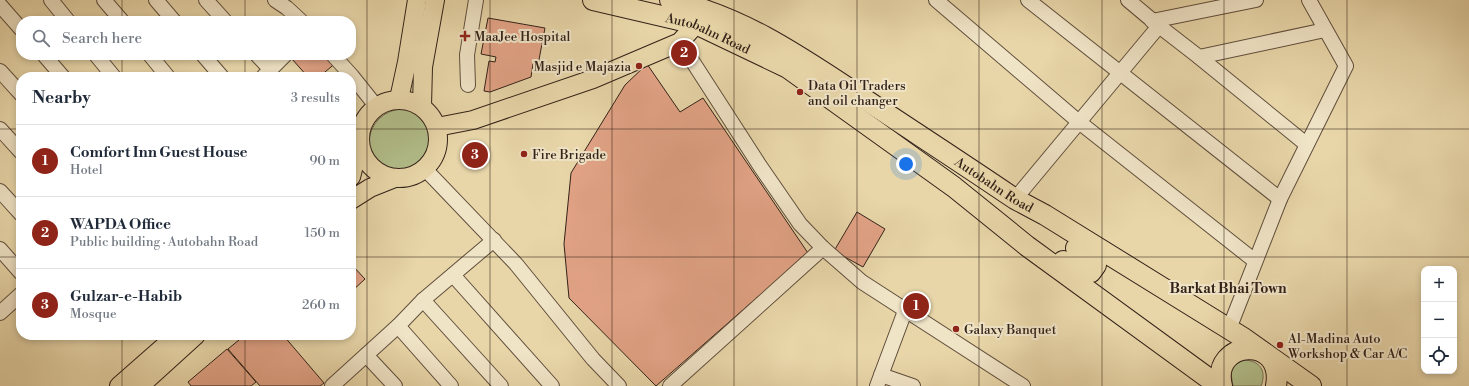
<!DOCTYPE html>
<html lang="en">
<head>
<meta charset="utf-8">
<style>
  :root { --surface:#fff; --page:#f6f6f7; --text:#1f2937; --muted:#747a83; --line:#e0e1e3; --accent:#8f2418 }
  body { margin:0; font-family:"Libre Bodoni",serif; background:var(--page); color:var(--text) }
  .controls { position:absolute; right:12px; bottom:12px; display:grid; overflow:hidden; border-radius:8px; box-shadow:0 2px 6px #0003 }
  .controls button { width:36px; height:36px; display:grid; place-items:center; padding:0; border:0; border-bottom:1px solid var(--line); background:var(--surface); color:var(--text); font:20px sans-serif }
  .you { position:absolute; left:906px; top:164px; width:14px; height:14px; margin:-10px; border:3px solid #fff; border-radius:50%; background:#1a73e8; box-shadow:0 0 0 6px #1a73e833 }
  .badge { display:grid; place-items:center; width:26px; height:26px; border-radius:50%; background:var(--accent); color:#fff; font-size:13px; font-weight:700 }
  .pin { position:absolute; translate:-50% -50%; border:2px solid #fff; box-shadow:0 1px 4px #0006 }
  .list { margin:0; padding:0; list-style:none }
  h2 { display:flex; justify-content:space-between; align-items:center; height:52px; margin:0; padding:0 16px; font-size:17px }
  h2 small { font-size:13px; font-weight:400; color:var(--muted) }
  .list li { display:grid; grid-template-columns:26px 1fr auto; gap:12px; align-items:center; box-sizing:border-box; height:72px; padding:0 16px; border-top:1px solid var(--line) }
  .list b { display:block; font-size:15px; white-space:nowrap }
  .list p { margin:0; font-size:13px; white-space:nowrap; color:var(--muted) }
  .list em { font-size:13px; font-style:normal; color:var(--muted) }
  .icon { flex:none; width:22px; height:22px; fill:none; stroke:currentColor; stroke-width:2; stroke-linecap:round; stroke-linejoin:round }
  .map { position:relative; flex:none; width:1469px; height:386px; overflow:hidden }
  .search { position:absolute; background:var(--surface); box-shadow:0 2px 6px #0003; left:16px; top:16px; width:340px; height:44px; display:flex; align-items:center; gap:10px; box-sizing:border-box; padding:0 14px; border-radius:16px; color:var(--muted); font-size:15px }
  .panel { position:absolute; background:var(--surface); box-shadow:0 2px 6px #0003; left:16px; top:72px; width:340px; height:268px; border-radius:16px }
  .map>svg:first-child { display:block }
</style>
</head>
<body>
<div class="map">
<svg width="1469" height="386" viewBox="0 0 1469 386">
  <rect width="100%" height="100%" fill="#e8d6a9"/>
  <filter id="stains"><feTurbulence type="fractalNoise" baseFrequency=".005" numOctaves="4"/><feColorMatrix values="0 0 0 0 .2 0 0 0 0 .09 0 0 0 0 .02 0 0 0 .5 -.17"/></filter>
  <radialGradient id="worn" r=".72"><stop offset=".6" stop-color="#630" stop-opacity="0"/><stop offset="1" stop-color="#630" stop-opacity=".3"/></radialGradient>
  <!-- green -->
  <g fill="#b2bf8b" stroke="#727052">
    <circle cx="403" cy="143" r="34"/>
    <path d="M 1243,360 C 1260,360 1267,371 1261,386 L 1233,386 L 1231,374 L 1233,366 Z"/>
  </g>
  <!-- building -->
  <g fill="#e2a386" stroke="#322118">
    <polygon points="488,18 545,28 538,65 533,64 531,77 490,92 484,91 489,61 495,62 496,57 481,54"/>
    <polygon points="297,55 331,55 337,62 319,77 308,77 292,59"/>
    <polygon points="647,64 680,112 703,98 808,253 656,386 569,298 564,244 571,173 625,85"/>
    <polygon points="857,212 885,229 863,267 834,251"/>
    <polygon points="351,264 365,279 351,292"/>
    <polygon points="245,335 283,335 324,383 320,386 260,386 228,349"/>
    <polygon points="227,349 256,382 251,386 191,386 188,382"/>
  </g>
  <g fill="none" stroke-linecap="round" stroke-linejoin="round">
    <defs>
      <g id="minor">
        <polyline points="51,0 68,21"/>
        <polyline points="104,0 122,21"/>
        <polyline points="156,0 174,21"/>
        <polyline points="206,0 225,21"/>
        <polyline points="275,0 287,8 301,21"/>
        <polyline points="936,0 1079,122 1255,261"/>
        <polyline points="1028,0 1280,199"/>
        <polyline points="1128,0 1159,26"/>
        <polyline points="0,5 21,29"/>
        <polyline points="1152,21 1256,0"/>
        <polyline points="680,42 760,166 800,224 823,248 862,282 1023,386"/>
        <polyline points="44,55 63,77"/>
        <polyline points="96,55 114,77"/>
        <polyline points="150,55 168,77"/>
        <polyline points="203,55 222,77"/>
        <polyline points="257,55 271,70"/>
        <polyline points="333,55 352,76 376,106"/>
        <polyline points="1199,57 1306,144"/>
        <polyline points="0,71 21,94"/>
        <polyline points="263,77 285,55"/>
        <polyline points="468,85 467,55 476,0"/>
        <polyline points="0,129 21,152"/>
        <polyline points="425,169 516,264 593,359 619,386"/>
        <polyline points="0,191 21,214"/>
        <polyline points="1015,199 1159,26 1199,57 1325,30"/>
        <polyline points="0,249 21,273"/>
        <polyline points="453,275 552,386"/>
        <polyline points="423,300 501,386"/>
        <polyline points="0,313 21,294"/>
        <polyline points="398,326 451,386"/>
        <polyline points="1229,329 1280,199 1346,66 1309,0"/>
        <polyline points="366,355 395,386"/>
        <polyline points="881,375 913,386"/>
        <polyline points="332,386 398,326 423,300 494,240"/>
        <polyline points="670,386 823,248"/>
        <polyline points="877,386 905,311"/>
      </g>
      <g id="major">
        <polyline points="399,99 407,62 417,0"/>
        <circle cx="399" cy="139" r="39"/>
        <polyline points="422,106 423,67 435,0"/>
        <polyline points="437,127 473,120 593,79 680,42 696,24"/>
        <polyline points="351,177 359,146"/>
        <polyline points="351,200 370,188 395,178"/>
        <polyline points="119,386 177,335"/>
        <polyline points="140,386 196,335"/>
      </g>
      <g id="highway">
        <path id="s1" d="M 593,0 L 696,24 L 788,68 L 954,187 L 1027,246 L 1219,386"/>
        <path id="s2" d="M 670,0 C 744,17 801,57 863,98 C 914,132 965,165 1015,199 L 1045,215 L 1242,337 L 1311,386"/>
        <polyline points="1063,261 1081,271 1091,272 1096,265 1096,261 1076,248"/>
        <path d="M 1222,386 C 1210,340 1285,334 1276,386"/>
      </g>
    </defs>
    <!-- minor casing -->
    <use href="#minor" stroke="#604e3c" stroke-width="16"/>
    <!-- major casing -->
    <use href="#major" stroke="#322118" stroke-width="20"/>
    <!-- highway casing -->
    <use href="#highway" stroke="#322118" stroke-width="22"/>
    <!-- minor -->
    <use href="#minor" stroke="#f0e4c7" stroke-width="14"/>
    <!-- major -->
    <use href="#major" stroke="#e8d6a9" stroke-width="18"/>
    <!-- highway -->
    <use href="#highway" stroke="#e8d6a9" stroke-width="20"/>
  </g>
  <!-- grid -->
  <path fill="none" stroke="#322118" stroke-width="1" stroke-opacity="0.55" d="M 122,0 L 122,21M 245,0 L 245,21M 367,0 L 367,386M 490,0 L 490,386M 612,0 L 612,386M 734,0 L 734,386M 857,0 L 857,386M 979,0 L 979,386M 1102,0 L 1102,386M 1224,0 L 1224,386M 1347,0 L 1347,386M 122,55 L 122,77M 245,55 L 245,77M 0,129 L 21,129M 351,129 L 1469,129M 0,257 L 21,257M 351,257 L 1469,257M 122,335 L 122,386M 245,335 L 245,386"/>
  <!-- markers -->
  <g fill="#8f2418" stroke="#f0e4c7" stroke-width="1.5">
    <path d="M463 30h4v4h4v4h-4v4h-4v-4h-4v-4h4z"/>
    <circle cx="639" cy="66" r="4"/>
    <circle cx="800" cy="92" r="4"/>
    <circle cx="524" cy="154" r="4"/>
    <circle cx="956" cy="329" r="4"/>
    <circle cx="1280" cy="345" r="4"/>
  </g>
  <g text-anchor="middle" stroke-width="4" stroke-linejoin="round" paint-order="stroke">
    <!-- street labels -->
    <g font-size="13" fill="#322118" stroke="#f0e4c7">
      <text dy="5" stroke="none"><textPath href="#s1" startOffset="120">Autobahn Road</textPath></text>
      <text dy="5" stroke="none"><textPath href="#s2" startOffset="375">Autobahn Road</textPath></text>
    </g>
    <!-- poi labels -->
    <g font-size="13" fill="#322118" stroke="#f0e4c7" text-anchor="start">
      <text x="474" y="41">MaaJee Hospital</text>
      <text x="631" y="71" text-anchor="end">Masjid e Majazia</text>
      <text x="808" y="90">Data Oil Traders<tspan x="808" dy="15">and oil changer</tspan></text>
      <text x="532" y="159">Fire Brigade</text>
      <text x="964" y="334">Galaxy Banquet</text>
      <text x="1288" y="343">Al-Madina Auto<tspan x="1288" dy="15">Workshop &amp; Car A/C</tspan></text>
    </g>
    <!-- neighbourhood labels -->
    <g font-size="14" font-weight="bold" fill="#322118" stroke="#f0e4c7">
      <text x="1228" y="293">Barkat Bhai Town</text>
    </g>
  </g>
  <rect width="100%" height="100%" filter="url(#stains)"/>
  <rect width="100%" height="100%" fill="url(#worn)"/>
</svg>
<div class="controls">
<button>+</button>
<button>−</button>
<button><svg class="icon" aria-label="locate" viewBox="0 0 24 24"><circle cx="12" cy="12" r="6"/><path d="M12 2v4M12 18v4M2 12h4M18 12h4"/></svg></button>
</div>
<div class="you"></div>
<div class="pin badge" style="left:916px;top:306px">1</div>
<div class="pin badge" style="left:684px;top:53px">2</div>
<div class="pin badge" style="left:475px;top:155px">3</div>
<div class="search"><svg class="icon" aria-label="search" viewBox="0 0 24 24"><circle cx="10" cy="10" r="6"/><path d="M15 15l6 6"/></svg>Search here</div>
<section class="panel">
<h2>Nearby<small>3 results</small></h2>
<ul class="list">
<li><span class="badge">1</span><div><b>Comfort Inn Guest House</b><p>Hotel</p></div><em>90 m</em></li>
<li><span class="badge">2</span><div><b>WAPDA Office</b><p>Public building · Autobahn Road</p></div><em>150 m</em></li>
<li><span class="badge">3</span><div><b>Gulzar-e-Habib</b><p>Mosque</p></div><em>260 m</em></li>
</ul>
</section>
</div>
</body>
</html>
